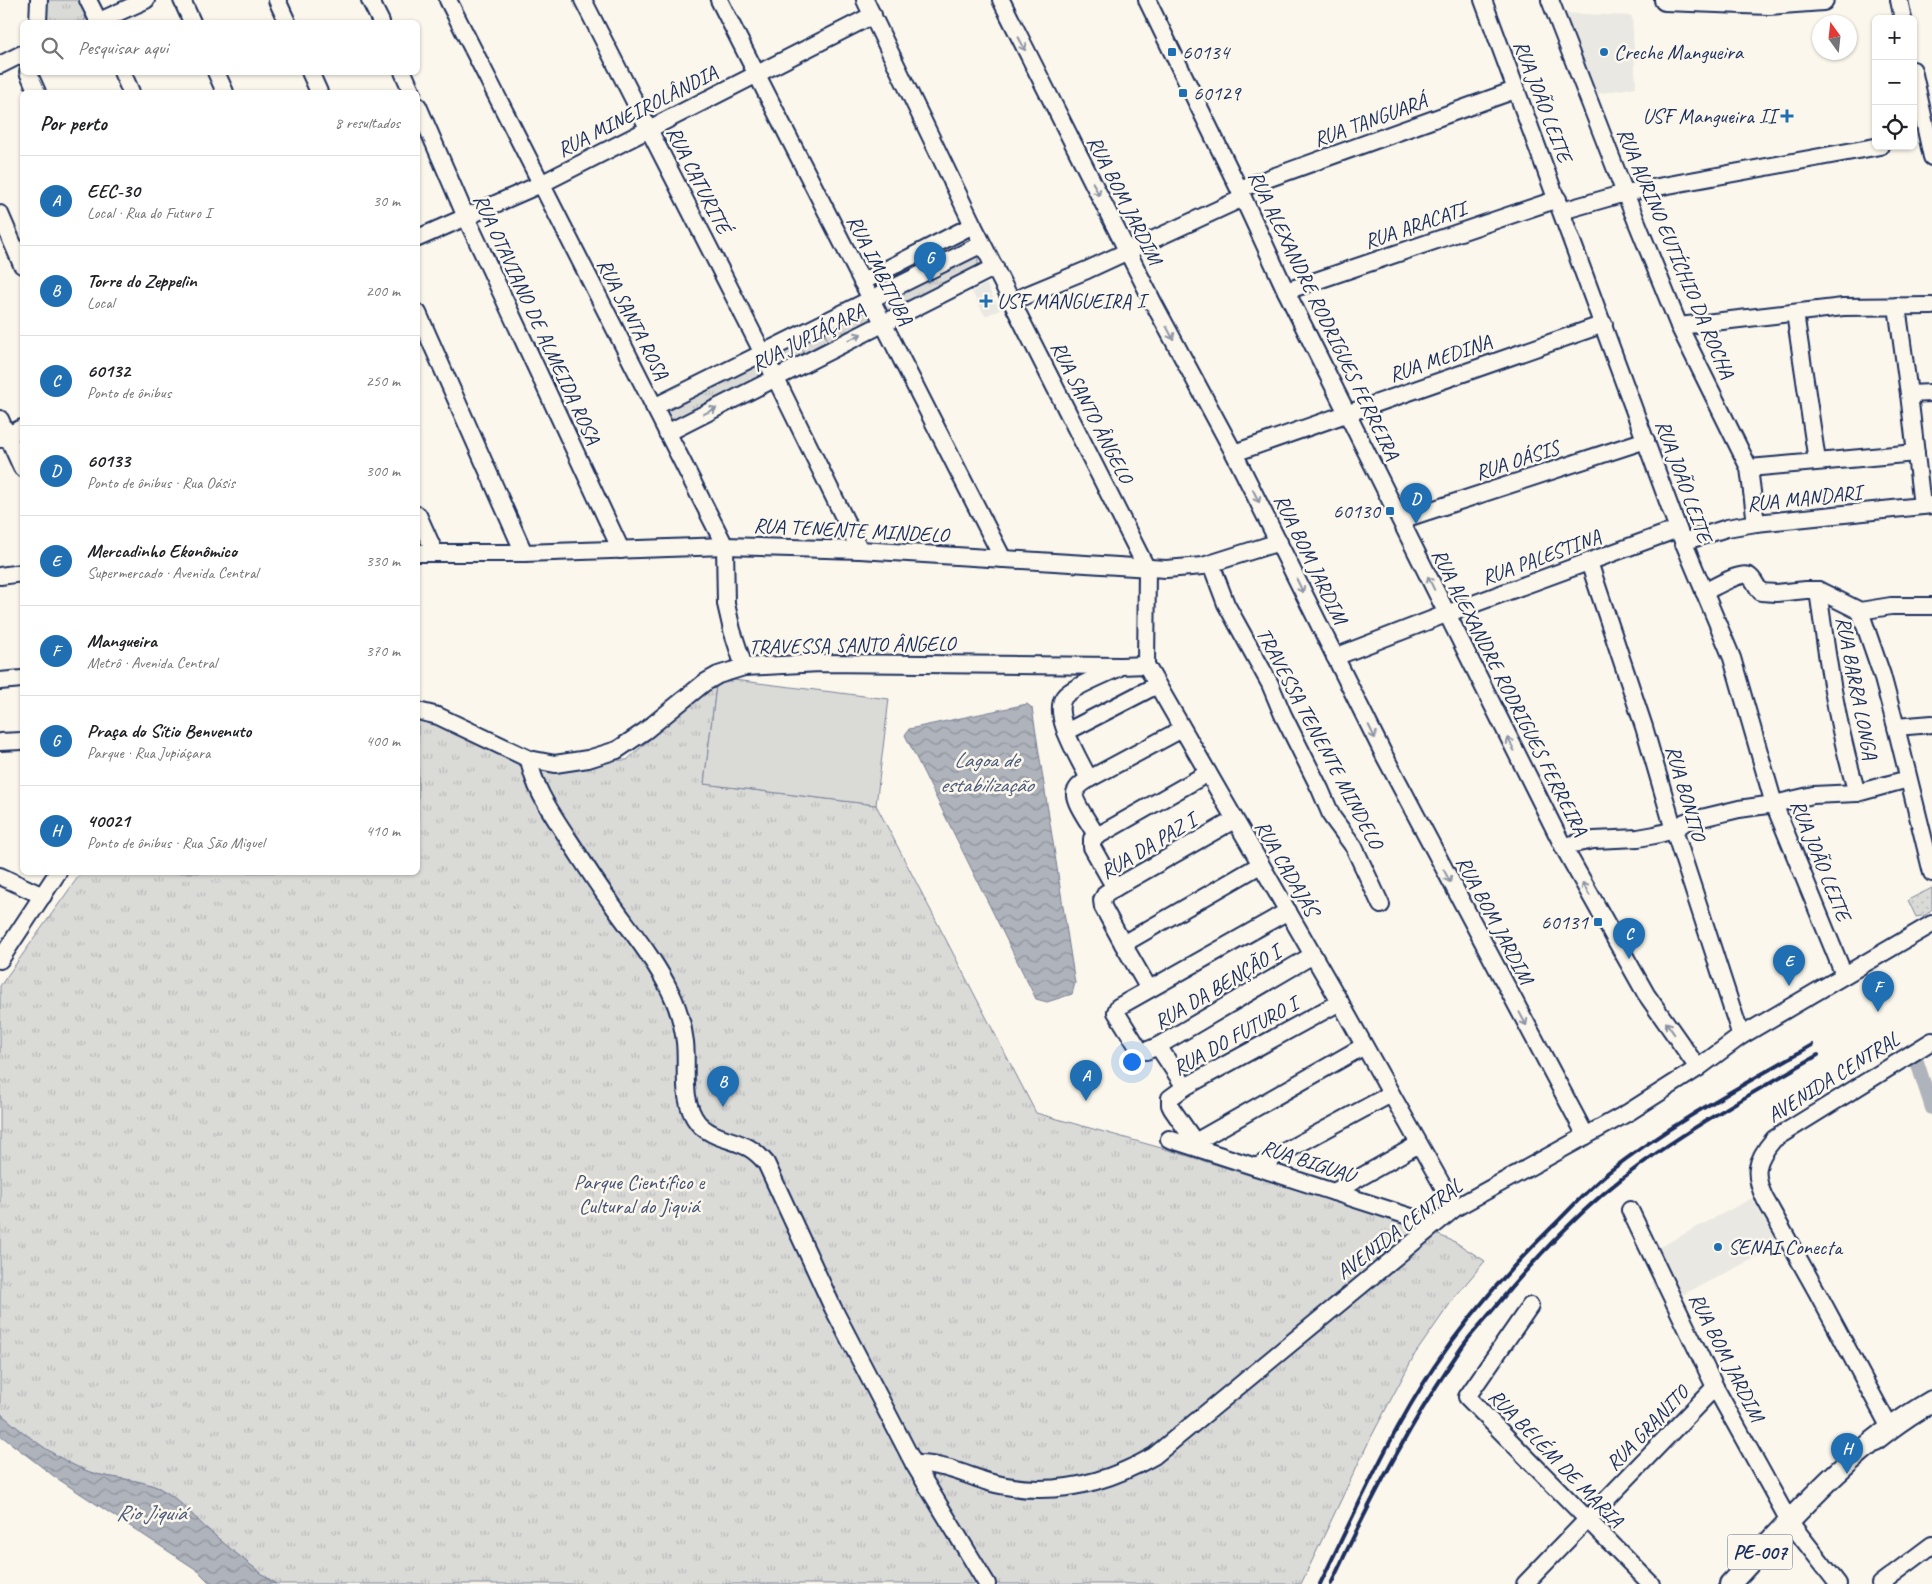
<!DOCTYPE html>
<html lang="pt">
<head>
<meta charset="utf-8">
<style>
  :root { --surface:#fff; --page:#f2f2f2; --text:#202124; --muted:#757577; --line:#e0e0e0; --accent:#1f6fb2 }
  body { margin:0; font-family:Caveat,sans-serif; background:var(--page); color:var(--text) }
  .controls { position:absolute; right:15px; top:15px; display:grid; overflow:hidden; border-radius:8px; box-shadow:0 1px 4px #0004 }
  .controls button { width:45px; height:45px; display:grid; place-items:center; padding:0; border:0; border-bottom:1px solid var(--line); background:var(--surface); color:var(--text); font:25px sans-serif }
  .compass { position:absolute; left:1812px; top:15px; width:45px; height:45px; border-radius:50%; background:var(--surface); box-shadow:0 1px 4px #0004; rotate:345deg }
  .you { position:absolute; left:1131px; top:1061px; width:18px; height:18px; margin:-12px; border:4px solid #fff; border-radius:50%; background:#1a73e8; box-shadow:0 0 0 8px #1a73e833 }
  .badge { display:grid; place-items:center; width:32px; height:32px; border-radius:50%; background:var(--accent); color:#fff; font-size:16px; font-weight:700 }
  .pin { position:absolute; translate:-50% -41px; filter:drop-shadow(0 1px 2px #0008) }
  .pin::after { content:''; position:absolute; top:26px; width:18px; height:15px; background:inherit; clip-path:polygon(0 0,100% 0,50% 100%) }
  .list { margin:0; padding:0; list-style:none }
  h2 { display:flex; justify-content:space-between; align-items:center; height:65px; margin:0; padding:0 20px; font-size:21px }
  h2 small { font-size:16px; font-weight:400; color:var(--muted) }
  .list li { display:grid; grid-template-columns:32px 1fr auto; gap:15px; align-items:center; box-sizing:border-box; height:90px; padding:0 20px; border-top:1px solid var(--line) }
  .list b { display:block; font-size:19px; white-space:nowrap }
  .list p { margin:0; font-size:16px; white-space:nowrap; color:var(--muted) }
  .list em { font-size:16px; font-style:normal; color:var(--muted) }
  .icon { flex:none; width:28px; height:28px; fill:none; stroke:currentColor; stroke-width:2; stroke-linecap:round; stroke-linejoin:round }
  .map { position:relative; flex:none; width:1932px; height:1584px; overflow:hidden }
  .search { position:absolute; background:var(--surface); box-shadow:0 1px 4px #0004; left:20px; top:20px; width:400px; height:55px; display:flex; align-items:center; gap:12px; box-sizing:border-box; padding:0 18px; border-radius:8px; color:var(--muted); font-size:19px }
  .panel { position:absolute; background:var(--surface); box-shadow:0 1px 4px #0004; left:20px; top:90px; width:400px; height:785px; border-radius:8px }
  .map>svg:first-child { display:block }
</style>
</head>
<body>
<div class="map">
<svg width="1932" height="1584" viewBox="0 0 1932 1584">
  <defs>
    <pattern id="grass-dots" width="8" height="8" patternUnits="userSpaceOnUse" patternTransform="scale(1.25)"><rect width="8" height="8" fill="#dadad7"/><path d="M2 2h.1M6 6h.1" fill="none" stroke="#babbbb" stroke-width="1.8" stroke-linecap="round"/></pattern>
    <pattern id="park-tufts" width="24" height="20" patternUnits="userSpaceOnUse" patternTransform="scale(1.25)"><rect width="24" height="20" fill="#dadad7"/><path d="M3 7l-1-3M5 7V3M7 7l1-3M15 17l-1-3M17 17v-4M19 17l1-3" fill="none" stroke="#babbbb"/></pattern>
    <pattern id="water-waves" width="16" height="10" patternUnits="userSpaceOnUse" patternTransform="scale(1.25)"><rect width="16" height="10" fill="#afb3bb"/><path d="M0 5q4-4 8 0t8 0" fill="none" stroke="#8e929b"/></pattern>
  </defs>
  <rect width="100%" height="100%" fill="#fbf7ec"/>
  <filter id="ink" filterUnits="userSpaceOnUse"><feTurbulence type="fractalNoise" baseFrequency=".02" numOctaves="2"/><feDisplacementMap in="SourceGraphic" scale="10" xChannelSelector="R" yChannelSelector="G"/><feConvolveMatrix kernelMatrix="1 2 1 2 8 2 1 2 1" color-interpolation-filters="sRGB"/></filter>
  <g filter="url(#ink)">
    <!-- built -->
    <g fill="#eae8e2">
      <polygon points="1559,13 1632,16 1636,87 1591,95"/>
      <polygon points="986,284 1000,310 985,316 972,292"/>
      <polygon points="1752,1198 1779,1246 1682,1295 1658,1248"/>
    </g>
    <!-- grass -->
    <polygon fill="url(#grass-dots)" stroke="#7a849a" points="1932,888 1932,909 1926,915 1916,917 1908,900"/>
    <!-- park -->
    <g fill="url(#park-tufts)" stroke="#7a849a">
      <polygon points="45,0 79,0 85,14 86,20 82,22 44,22"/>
      <polygon points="975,255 978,259 978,267 889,313 886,312 880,302"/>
      <polygon points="867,310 871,315 871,322 778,369 772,356"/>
      <polygon points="755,364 758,365 762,370 762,376 672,424 664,410"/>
      <path d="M 717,678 L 704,784 L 876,805 L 1036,1113 L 1172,1151 L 1287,1187 L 1391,1215 L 1455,1242 L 1485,1261 L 1454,1298 L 1415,1354 L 1370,1439 L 1301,1584 L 276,1584 C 252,1567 228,1547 205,1527 C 191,1514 177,1497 159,1488 C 139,1479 116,1479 96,1474 C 64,1465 25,1435 0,1413 L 0,986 L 81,873 L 418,872 L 418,711 L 541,761 L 627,760 Z"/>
    </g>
    <!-- pitch -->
    <g fill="#dadad7" stroke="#7a849a">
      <polygon points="822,330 828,340 804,353 799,342"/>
      <polygon points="717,678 889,699 876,805 704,784"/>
    </g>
    <!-- water -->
    <g fill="url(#water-waves)" stroke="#747e96">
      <polygon points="1027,704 1032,708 1075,983 1072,994 1047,1002 1036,999 905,735 909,729"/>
      <path d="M 0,1413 C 25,1435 64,1465 96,1474 C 116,1479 139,1479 159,1488 C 177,1497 191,1514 205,1527 C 228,1547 252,1567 276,1584 L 211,1584 L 197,1570 L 55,1477 L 0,1435 Z"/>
    </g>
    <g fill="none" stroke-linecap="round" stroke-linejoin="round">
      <!-- canal -->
      <polyline stroke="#afb3bb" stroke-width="14" points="1917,1062 1932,1108"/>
      <defs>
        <g id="minor">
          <polyline points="88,0 99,22"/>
          <polyline points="182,0 192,22"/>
          <polyline points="277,0 287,22"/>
          <polyline points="370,0 381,22"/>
          <polyline points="448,0 725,546 726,604 732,630 744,667"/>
          <polyline points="583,0 775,377 860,550"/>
          <polyline points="719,0 1003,559"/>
          <polyline points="865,0 973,225 1147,569 1146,665 1340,1002 1455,1208"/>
          <polyline points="1001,0 1154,304 1234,453 1384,755 1586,1136"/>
          <polyline points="1147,0 1239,189 1286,291 1563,846 1646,994 1698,1068"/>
          <polyline points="1483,0 1678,529 1732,658 1774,804 1844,975"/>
          <polyline points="1550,0 1625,193 1679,326 1749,468 1756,523"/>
          <polyline points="1899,0 1903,19"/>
          <polyline points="38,22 39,0"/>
          <polyline points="97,22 146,0"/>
          <polyline points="0,65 22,54"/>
          <polyline points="1913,70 1932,157"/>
          <polyline points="28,72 37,92"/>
          <polyline points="122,72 131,92"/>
          <polyline points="216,72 225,92"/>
          <polyline points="310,72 319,92"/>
          <polyline points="403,72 412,92"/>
          <polyline points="418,106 466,217 621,550"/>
          <polyline points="1239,189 1515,90"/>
          <polyline points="1562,211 1625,193 1880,146"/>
          <polyline points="0,214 22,265"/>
          <polyline points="418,238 541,184 873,15"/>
          <polyline points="862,282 973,225"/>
          <polyline points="1286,291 1558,199"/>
          <polyline points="1012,301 1087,270 1243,198"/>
          <polyline points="1897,306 1909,394 1922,506"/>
          <polyline points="418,313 524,553"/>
          <polyline points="1795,313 1817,461"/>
          <polyline points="1679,326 1843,307 1932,306"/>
          <polyline points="1909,394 1932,393"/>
          <polyline points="654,407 982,244"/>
          <polyline points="0,419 22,468"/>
          <polyline points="667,433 995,267"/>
          <polyline points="0,439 22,428"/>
          <polyline points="1234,453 1604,324"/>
          <polyline points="1749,468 1916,453"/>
          <polyline points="418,515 435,553"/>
          <polyline points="1401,520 1646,440"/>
          <polyline points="1683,542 1727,528 1756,523 1932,505"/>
          <polyline points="418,553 524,553 725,546 860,550 1166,569 1203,566 1279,542"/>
          <polyline points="1589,562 1644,727 1674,830 1741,1036"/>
          <polyline points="1211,564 1226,604 1270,684 1283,715 1320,789 1332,817 1354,847 1381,905"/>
          <polyline points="0,576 22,573"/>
          <path d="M 1818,590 C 1827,658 1837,727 1857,793"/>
          <path d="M 1704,592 C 1713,588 1741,571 1749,576 C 1754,579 1757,588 1761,592 L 1776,593 L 1806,590 L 1818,590 L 1860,611 L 1891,606 L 1932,606"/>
          <polyline points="1860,611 1882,675 1896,727 1932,873"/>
          <polyline points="1335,657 1446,614 1678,529"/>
          <polyline points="0,681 22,679"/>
          <polyline points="418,711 438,716 529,759 555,764 588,759 617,750 645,731 704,683 718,675 744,667 820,663 1121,666 1146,665"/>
          <polyline points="1896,727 1932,724"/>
          <polyline points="1066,732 1157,685"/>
          <polyline points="0,742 22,741"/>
          <path d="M 529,759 C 534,789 551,812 567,837 C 581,858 594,880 609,900 C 630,930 654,958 670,991 C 678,1007 683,1025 685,1042 C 688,1068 680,1101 698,1123 C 711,1138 733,1139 749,1148 C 756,1152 761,1157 766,1163 L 833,1308 L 914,1464 L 987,1584"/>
          <path d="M 1089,779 C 1081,762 1051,715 1064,697 C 1070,688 1106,674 1118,668"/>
          <path d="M 1096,835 C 1092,827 1073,801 1075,793 C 1077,786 1084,782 1089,779 L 1182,729"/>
          <polyline points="1563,846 1594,840 1638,838 1655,835 1674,830 1685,822 1739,809 1774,804 1813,795 1857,793 1908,779"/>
          <polyline points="0,876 43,896"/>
          <polyline points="1115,888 1092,847 1092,839 1208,773"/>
          <polyline points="1123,944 1103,907 1102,900 1106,893 1234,820"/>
          <polyline points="0,960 58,872"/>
          <polyline points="1149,989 1123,944 1260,865"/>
          <polyline points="1158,1046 1146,1051 1139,1049 1116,1012 1118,1007 1288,911"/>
          <polyline points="1185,1087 1158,1046 1313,955"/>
          <polyline points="1169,1139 1433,1224"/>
          <polyline points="1195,1142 1172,1109 1170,1105 1170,1098 1185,1087 1340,1002"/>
          <polyline points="1190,1145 1364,1046"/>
          <polyline points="1256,1167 1391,1094"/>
          <polyline points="1334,1192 1419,1144"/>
          <polyline points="1630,1210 1715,1387 1789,1521 1838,1584"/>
          <polyline points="1530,1306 1467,1397 1651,1584"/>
          <path d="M 1890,1428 L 1816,1290 L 1765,1199 C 1753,1174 1755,1161 1774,1139 L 1932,1041"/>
          <path d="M 914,1464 C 941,1463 964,1474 988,1482 C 1046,1498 1103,1485 1154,1456 L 1455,1208 L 1629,1112 L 1698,1068 L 1741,1036 L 1932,924"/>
          <polyline points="1525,1584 1715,1387"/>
          <polyline points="1880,1584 1932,1545"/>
        </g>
        <g id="major">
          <polyline points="1665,0 1769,4 1823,0"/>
          <path d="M 1730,1584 C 1792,1518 1853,1446 1932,1401"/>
        </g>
      </defs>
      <!-- minor casing -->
      <use href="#minor" stroke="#1b2f5e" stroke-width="20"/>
      <!-- major casing -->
      <use href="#major" stroke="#1b2f5e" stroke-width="24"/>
      <!-- minor -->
      <use href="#minor" stroke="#fbf7ec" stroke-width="16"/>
      <!-- major -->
      <use href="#major" stroke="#fbf7ec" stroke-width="20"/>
      <!-- rail -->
      <g stroke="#1b2f5e" stroke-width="4">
        <path d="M 1320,1584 C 1356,1511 1389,1435 1434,1367 C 1468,1316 1510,1268 1553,1226 C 1572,1207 1590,1187 1610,1171 C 1673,1122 1744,1085 1812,1045"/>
        <path d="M 1331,1584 C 1369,1502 1411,1421 1462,1347 C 1471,1334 1482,1323 1491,1312 C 1525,1270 1561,1230 1603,1194 C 1668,1139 1744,1098 1818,1055"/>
      </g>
    </g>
    <!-- one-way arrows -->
    <defs><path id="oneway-shaft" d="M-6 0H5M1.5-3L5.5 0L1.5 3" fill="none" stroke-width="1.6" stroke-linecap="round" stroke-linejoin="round" transform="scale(1.25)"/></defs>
    <g stroke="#8b93a5">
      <use href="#oneway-shaft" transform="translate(1022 44) rotate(63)"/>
      <use href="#oneway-shaft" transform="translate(1096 189) rotate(63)"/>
      <use href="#oneway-shaft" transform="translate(1170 333) rotate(62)"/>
      <use href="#oneway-shaft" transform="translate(855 337) rotate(-27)"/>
      <use href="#oneway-shaft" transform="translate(710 411) rotate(-27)"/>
      <use href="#oneway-shaft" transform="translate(1256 496) rotate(63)"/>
      <use href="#oneway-shaft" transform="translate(1431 583) rotate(-116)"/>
      <use href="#oneway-shaft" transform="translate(1300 586) rotate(64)"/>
      <use href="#oneway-shaft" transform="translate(1372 732) rotate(64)"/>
      <use href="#oneway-shaft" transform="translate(1511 744) rotate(-117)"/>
      <use href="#oneway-shaft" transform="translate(1447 876) rotate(62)"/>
      <use href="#oneway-shaft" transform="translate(1586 889) rotate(-119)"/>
      <use href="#oneway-shaft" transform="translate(1523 1019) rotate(62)"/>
      <use href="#oneway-shaft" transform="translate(1670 1028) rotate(-125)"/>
    </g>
  </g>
  <!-- markers -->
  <g fill="#1f6fb2" stroke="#fbf7ec" stroke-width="2">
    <rect x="1167" y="47" width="10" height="10" rx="2.5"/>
    <circle cx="1604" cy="52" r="5"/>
    <rect x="1178" y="88" width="10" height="10" rx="2.5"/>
    <path d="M1784.5 108.5h5v5h5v5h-5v5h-5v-5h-5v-5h5z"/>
    <path d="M983.5 293.5h5v5h5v5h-5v5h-5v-5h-5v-5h5z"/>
    <rect x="1385" y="506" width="10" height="10" rx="2.5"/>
    <rect x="1593" y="917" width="10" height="10" rx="2.5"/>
    <circle cx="1718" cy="1247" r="5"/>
  </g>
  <g text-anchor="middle" stroke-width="5" stroke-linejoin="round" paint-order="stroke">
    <!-- shield labels -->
    <rect fill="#fbf7ec" stroke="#5e6b89" stroke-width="1" x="1727.5" y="1534.5" width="65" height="35" rx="4"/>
    <g font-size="20" font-weight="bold" fill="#1b2f5e">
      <text x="1760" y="1559">PE-007</text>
    </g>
    <!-- poi labels -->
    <g font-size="21" fill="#1b2f5e" stroke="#fbf7ec" text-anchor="start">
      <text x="1182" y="59">60134</text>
      <text x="1614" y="59">Creche Mangueira</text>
      <text x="1193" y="100">60129</text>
      <text x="1776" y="123" text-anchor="end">USF Mangueira II</text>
      <text x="997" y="308">USF MANGUEIRA I</text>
      <text x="1380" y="518" text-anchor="end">60130</text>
      <text x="1588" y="929" text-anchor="end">60131</text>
      <text x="1728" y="1254">SENAI Conecta</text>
    </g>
    <!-- street labels -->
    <g font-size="21" fill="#1b2f5e" stroke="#fbf7ec">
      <text transform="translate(1543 101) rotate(69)" y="7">RUA JOÃO LEITE</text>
      <text transform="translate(637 111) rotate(-27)" y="7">RUA MINEIROLÂNDIA</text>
      <text transform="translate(1370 120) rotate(-20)" y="7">RUA TANGUARÁ</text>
      <text transform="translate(699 180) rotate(63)" y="7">RUA CATURITÉ</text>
      <text transform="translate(1125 200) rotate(63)" y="7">RUA BOM JARDIM</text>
      <text transform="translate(1415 225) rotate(-19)" y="7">RUA ARACATI</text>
      <text transform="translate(1676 253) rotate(67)" y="7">RUA AURINO EUTÍCHIO DA ROCHA</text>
      <text transform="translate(880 270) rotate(63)" y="7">RUA IMBITUBA</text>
      <text transform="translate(1324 315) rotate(64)" y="7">RUA ALEXANDRE RODRIGUES FERREIRA</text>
      <text transform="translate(537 319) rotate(65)" y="7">RUA OTAVIANO DE ALMEIDA ROSA</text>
      <text transform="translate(633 319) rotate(63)" y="7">RUA SANTA ROSA</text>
      <text transform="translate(808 337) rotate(-27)" y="7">RUA JUPIÁÇARA</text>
      <text transform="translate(1440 358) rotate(-19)" y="7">RUA MEDINA</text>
      <text transform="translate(1092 412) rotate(63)" y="7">RUA SANTO ÂNGELO</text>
      <text transform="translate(1517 460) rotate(-18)" y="7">RUA OÁSIS</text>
      <text transform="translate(1684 481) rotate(70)" y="7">RUA JOÃO LEITE</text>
      <text transform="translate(1804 498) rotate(-6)" y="7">RUA MANDARI</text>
      <text transform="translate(851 530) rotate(3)" y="7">RUA TENENTE MINDELO</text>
      <text transform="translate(1541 557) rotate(-20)" y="7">RUA PALESTINA</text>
      <text transform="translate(1311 559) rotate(64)" y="7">RUA BOM JARDIM</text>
      <text transform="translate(852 645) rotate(-1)" y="7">TRAVESSA SANTO ÂNGELO</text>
      <text transform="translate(1857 688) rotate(79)" y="7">RUA BARRA LONGA</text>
      <text transform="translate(1510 692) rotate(63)" y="7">RUA ALEXANDRE RODRIGUES FERREIRA</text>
      <text transform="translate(1320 738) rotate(62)" y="7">TRAVESSA TENENTE MINDELO</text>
      <text transform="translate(1686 793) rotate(74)" y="7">RUA BONITO</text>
      <text transform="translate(1148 846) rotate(-31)" y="7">RUA DA PAZ I</text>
      <text transform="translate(1821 860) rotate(68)" y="7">RUA JOÃO LEITE</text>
      <text transform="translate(1287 868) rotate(60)" y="7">RUA CADAJÁS</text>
      <text transform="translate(1495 920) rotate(62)" y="7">RUA BOM JARDIM</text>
      <text transform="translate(1217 987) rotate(-31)" y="7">RUA DA BENÇÃO I</text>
      <text transform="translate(1235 1036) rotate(-29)" y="7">RUA DO FUTURO I</text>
      <text transform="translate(1833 1077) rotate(-32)" y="7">AVENIDA CENTRAL</text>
      <text transform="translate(1308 1161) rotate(18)" y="7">RUA BIGUAU</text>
      <text transform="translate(1399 1229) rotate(-37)" y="7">AVENIDA CENTRAL</text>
      <text transform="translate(1727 1357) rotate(63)" y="7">RUA BOM JARDIM</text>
      <text transform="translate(1647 1428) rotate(-46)" y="7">RUA GRANITO</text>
      <text transform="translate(1556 1458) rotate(46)" y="7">RUA BELÉM DE MARIA</text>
    </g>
    <!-- park labels -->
    <g font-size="21" fill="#415176" stroke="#fbf7ec">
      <text x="639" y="1189">Parque Científico e<tspan x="639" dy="24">Cultural do Jiquiá</tspan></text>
    </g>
    <!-- water labels -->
    <g font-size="22" font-style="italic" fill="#47577a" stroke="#fbf7ec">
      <text x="986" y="767">Lagoa de<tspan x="986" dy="25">estabilização</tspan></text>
      <text x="151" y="1520">Rio Jiquiá</text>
    </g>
  </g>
</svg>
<div class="controls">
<button>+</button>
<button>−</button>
<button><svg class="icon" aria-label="locate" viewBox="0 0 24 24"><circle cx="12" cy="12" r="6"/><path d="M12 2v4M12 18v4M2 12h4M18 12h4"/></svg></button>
</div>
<svg class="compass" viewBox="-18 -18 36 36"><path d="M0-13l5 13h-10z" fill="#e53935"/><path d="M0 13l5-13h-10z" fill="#757577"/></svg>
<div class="you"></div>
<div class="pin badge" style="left:1086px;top:1101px">A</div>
<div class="pin badge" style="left:723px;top:1107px">B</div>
<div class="pin badge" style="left:1629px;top:959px">C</div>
<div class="pin badge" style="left:1416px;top:524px">D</div>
<div class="pin badge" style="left:1789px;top:986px">E</div>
<div class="pin badge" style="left:1878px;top:1012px">F</div>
<div class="pin badge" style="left:930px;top:283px">G</div>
<div class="pin badge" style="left:1847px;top:1474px">H</div>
<div class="search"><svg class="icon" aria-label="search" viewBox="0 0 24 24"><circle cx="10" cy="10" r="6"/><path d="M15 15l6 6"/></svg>Pesquisar aqui</div>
<section class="panel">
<h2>Por perto<small>8 resultados</small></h2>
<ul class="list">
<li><span class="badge">A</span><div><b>EEC-30</b><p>Local · Rua do Futuro I</p></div><em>30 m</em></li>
<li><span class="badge">B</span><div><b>Torre do Zeppelin</b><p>Local</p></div><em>200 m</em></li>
<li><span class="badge">C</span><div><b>60132</b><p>Ponto de ônibus</p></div><em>250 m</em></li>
<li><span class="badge">D</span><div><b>60133</b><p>Ponto de ônibus · Rua Oásis</p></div><em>300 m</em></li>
<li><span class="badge">E</span><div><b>Mercadinho Ekonômico</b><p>Supermercado · Avenida Central</p></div><em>330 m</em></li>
<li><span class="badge">F</span><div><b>Mangueira</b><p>Metrô · Avenida Central</p></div><em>370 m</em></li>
<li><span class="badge">G</span><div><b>Praça do Sítio Benvenuto</b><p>Parque · Rua Jupiáçara</p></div><em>400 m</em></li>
<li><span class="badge">H</span><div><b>40021</b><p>Ponto de ônibus · Rua São Miguel</p></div><em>410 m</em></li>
</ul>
</section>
</div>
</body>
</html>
